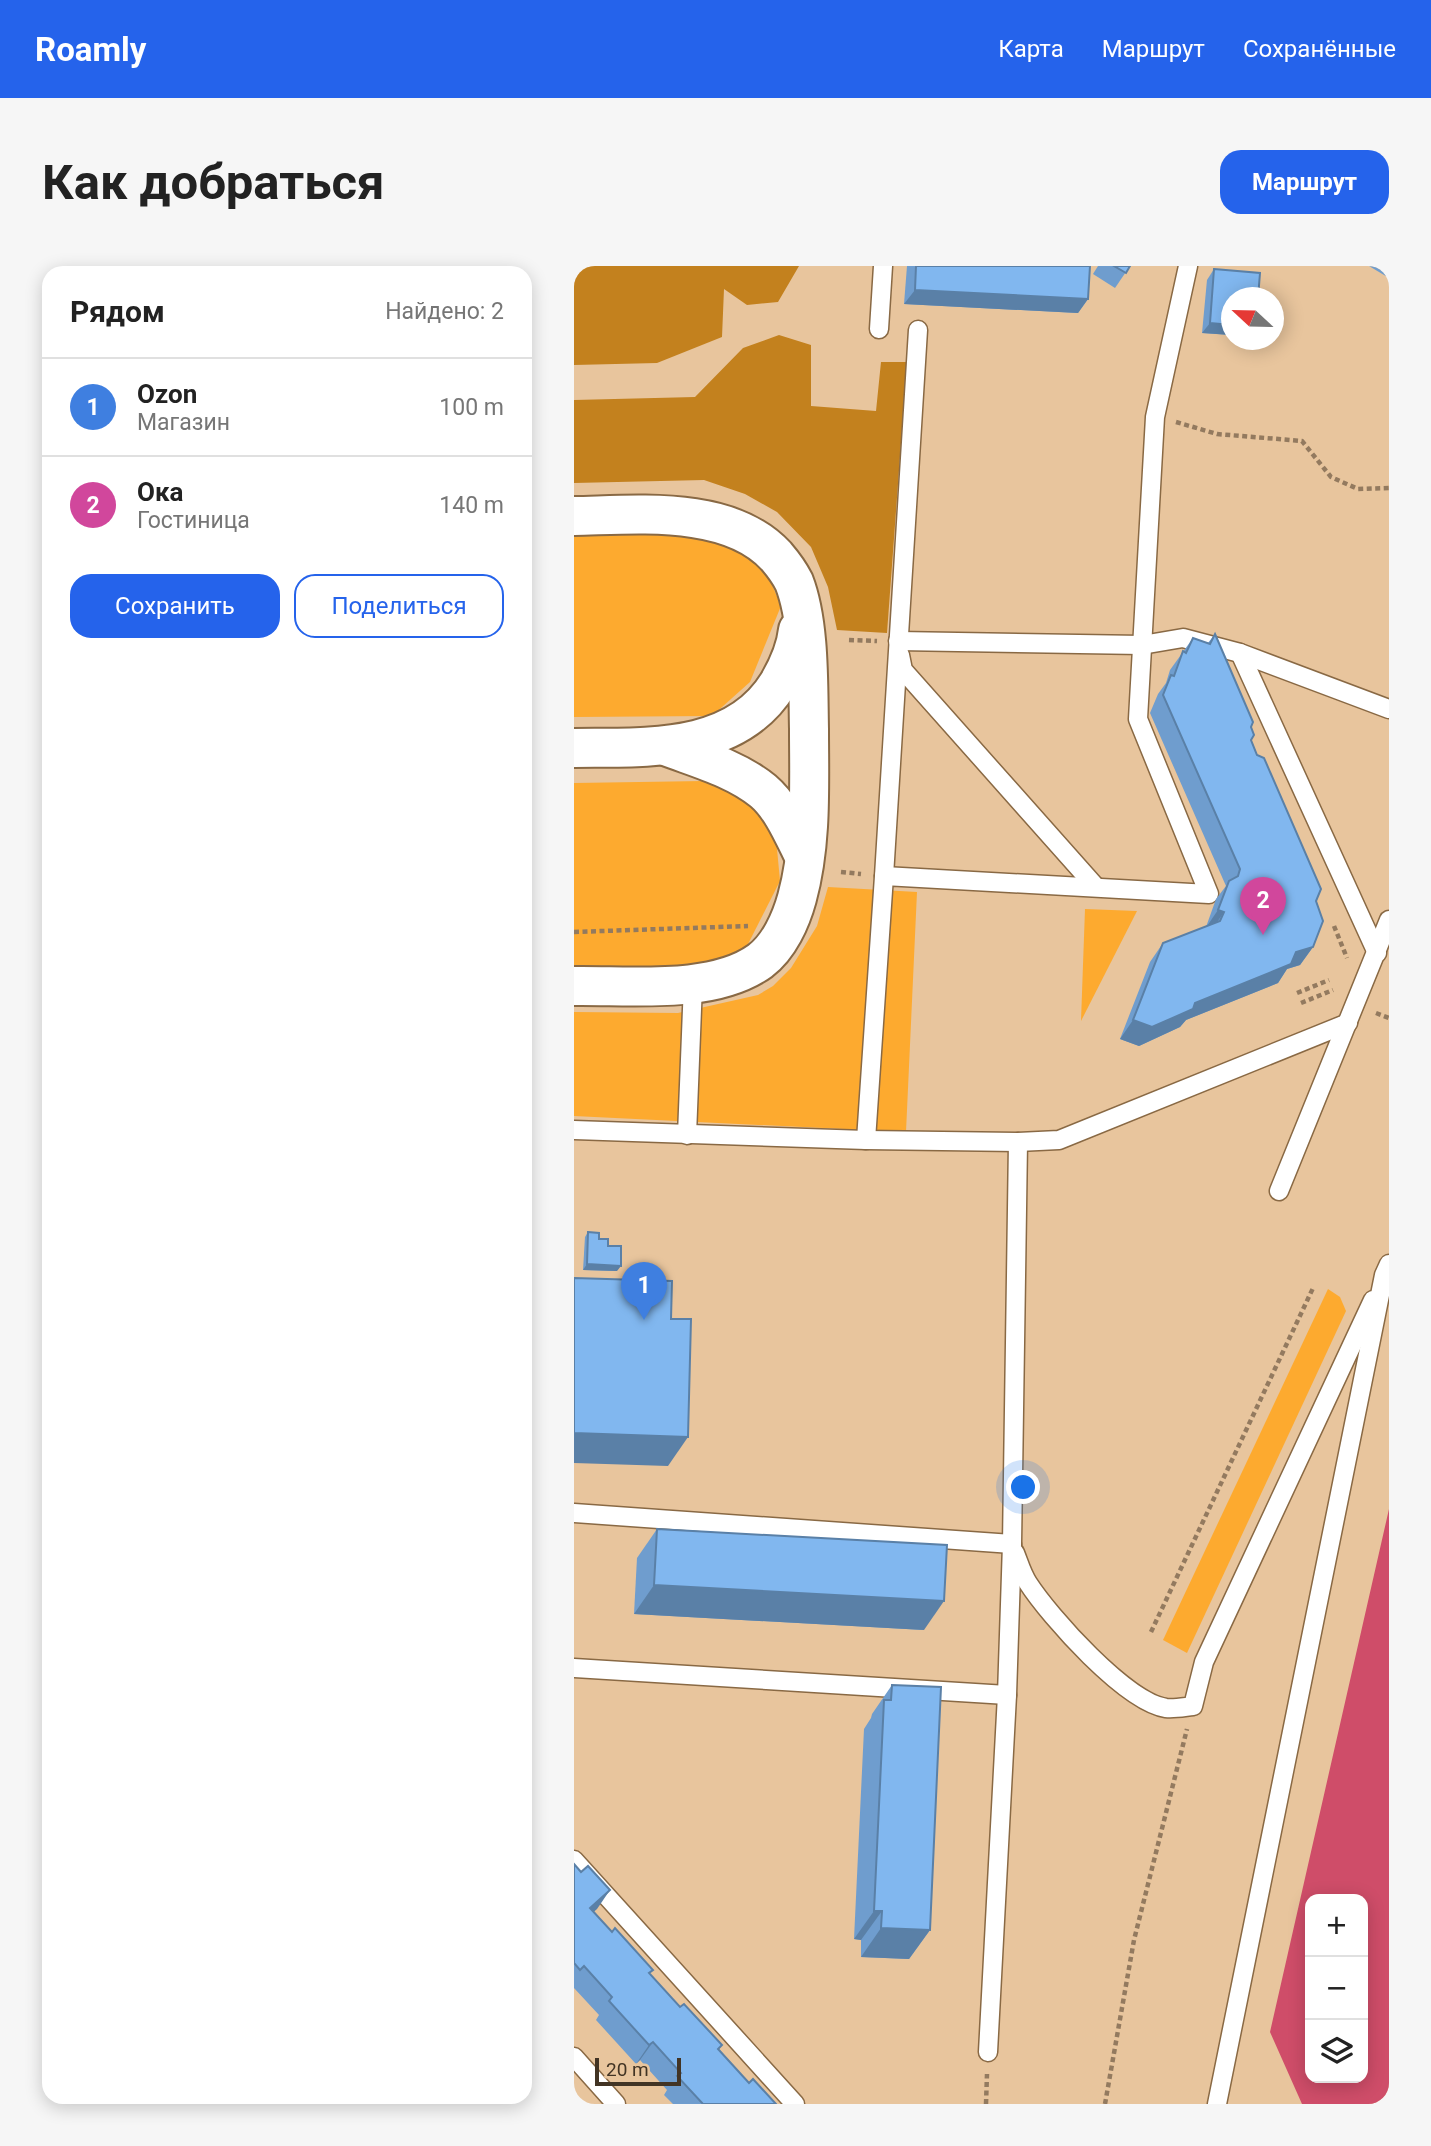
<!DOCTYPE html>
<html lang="ru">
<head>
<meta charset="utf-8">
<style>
  :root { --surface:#fff; --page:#f6f6f6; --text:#222; --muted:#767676; --line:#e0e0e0; --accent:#2563eb }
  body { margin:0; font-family:Roboto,sans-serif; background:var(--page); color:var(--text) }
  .controls { position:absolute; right:21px; bottom:21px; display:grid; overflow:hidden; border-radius:14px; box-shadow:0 4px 18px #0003 }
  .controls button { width:63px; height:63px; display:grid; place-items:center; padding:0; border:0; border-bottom:2px solid var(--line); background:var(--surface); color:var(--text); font:35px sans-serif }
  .compass { position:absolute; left:647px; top:21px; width:63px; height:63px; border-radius:50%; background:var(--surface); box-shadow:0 4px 18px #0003; rotate:292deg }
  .scale { position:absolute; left:21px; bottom:18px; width:86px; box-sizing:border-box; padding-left:7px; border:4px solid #423424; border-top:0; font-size:19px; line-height:24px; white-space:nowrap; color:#423424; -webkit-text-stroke:5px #e8c59d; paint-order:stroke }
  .you { position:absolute; left:450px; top:1222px; width:24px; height:24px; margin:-18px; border:5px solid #fff; border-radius:50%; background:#1a73e8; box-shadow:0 0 0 10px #1a73e833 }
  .badge { display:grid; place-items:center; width:46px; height:46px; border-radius:50%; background:var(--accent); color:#fff; font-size:23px; font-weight:700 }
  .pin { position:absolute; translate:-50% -58px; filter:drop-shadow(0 2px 4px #0008) }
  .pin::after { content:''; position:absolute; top:37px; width:24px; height:21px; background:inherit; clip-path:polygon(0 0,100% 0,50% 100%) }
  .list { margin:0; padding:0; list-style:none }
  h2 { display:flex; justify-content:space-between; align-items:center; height:91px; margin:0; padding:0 28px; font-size:30px }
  h2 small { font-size:23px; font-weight:400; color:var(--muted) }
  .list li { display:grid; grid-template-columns:46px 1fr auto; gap:21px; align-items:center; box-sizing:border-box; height:98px; padding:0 28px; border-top:2px solid var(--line) }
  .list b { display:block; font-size:26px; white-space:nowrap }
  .list p { margin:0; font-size:23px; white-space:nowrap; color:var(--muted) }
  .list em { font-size:23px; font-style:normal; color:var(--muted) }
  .actions { display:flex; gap:14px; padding:21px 28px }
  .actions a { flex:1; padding:16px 0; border:2px solid var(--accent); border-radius:21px; text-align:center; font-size:24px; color:var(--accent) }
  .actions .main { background:var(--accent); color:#fff }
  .icon { flex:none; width:38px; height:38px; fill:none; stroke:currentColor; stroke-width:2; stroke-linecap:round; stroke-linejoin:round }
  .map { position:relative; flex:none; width:815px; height:1838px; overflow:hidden; border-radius:21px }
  header { display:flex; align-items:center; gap:42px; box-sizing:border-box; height:98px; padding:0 35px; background:var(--accent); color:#fff }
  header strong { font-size:33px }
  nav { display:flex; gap:38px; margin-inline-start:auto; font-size:24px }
  .intro { display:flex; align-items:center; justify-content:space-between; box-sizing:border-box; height:168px; padding:0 42px }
  h1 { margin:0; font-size:49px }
  .button { padding:18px 32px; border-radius:21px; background:var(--accent); color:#fff; font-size:24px; font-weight:700 }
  main { display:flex; gap:42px; padding:0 42px }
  aside { flex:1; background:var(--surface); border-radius:21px; box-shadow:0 4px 18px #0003 }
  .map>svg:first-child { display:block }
</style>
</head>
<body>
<header>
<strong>Roamly</strong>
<nav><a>Карта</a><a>Маршрут</a><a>Сохранённые</a></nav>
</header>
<div class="intro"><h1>Как добраться</h1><a class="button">Маршрут</a></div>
<main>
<aside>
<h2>Рядом<small>Найдено: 2</small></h2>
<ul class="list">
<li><span class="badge" style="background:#3f7fe0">1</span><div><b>Ozon</b><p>Магазин</p></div><em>100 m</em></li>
<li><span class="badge" style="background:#d1479c">2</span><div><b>Ока</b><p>Гостиница</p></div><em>140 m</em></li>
</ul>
<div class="actions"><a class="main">Сохранить</a><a>Поделиться</a></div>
</aside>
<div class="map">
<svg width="815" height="1838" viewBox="0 0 815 1838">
  <rect width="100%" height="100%" fill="#e8c59d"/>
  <!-- green -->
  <g fill="#fdaa2f">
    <polygon points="61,266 128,269 186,290 207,340 176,416 138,450 0,451 0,270"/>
    <polygon points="130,515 172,531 202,572 206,615 170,686 131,701 0,700 0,517"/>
    <polygon points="254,621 343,626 332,866 0,850 0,746 104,747 184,729 199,720 217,702 243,660"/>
    <polygon points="511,643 563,645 507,755"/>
    <polygon points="754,1023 766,1031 772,1045 613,1387 589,1374"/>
  </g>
  <!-- forest -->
  <g fill="#c3811e">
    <polygon points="0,0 225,0 204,36 173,39 150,23 148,71 83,97 0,99"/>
    <polygon points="205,69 237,79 237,140 302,145 307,96 333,96 313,367 263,364 254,321 237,281 203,246 171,228 130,214 0,217 0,134 121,131 169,82"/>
  </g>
  <!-- water -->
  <path fill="#cf4d69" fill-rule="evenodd" d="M 815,1243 L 815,1838 L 728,1838 L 696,1766 ZM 736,1633 L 789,1633 L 789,1812 L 736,1812 Z"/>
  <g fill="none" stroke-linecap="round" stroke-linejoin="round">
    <defs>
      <g id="service">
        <polyline points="305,63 309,0"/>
        <polyline points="324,375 568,379 609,372 666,387 815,443"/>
        <polyline points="666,387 803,687"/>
        <polyline points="326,389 329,404 521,620"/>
        <polyline points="310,610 344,64"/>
        <polyline points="0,864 292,874 444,876 485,874 774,757"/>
        <polyline points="113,869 119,718"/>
        <polyline points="292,874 310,610 635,628 564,453 581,151 614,0"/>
        <polyline points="705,925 815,654"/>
        <polyline points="0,1247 438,1278"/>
        <path d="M 441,1287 C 445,1297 448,1308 454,1317 C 476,1351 552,1436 592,1442 C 600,1443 610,1441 619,1440 L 630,1396 L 799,1034"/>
        <polyline points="0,1402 433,1429"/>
        <polyline points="0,1594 221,1838"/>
        <polyline points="414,1786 433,1429 438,1278 444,876"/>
        <polyline points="0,1791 42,1838"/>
        <polyline points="643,1838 810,1009 815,998"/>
      </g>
      <g id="tertiary">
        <path d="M 0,250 C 63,249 155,239 202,290 C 208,297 216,308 220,316 C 236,357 234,420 235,463 C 235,519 238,577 223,632 C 217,654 205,681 186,695 C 139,729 56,719 0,720"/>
        <path d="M 94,481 C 126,493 162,503 189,525 C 208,541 219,568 230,590"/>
        <path d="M 0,482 C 71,481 161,488 204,418 C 214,401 222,383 224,364"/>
      </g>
    </defs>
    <!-- service casing -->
    <use href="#service" stroke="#896944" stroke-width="21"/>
    <!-- tertiary casing -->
    <use href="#tertiary" stroke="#896944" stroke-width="42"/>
    <!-- path -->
    <g stroke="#937a5f" stroke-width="4.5" stroke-dasharray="5 3.5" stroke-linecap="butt">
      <polyline points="602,156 643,168 728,175 757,211 784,223 815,222"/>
      <polyline points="275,374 303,375"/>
      <polyline points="267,606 287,608"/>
      <polyline points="760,660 773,692"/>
      <polyline points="0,666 174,660"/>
      <polyline points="723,727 755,714"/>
      <polyline points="727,737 759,724"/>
      <polyline points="802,747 815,752"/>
      <polyline points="577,1366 740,1020"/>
      <polyline points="412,1838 413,1808"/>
      <polyline points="531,1838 560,1674 613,1463"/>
    </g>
    <!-- service -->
    <use href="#service" stroke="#fff" stroke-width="18"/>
    <!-- tertiary -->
    <use href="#tertiary" stroke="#fff" stroke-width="38"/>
  </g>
  <!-- wall -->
  <g fill="#6f9dce">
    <polygon points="333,0 516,0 514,33 504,47 330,38"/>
    <polygon points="524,0 556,0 541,22 519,8"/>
    <polygon points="795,0 815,0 815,12"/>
    <polygon points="640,3 657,32 657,69 628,67 633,14"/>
    <polygon points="641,368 677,461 677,474 742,635 739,681 726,699 713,703 704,717 612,754 606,761 565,780 546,773 576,696 589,677 632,661 642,633 652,620 576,447 584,428 592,417 596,404 619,372 634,377"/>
    <polygon points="14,966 34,980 43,1005 9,1004 11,971"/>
    <polygon points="83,1263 350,1364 60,1348 63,1292"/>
    <polygon points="318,1419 356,1664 335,1693 287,1691 287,1674 280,1673 290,1463 297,1452 298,1448"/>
    <polygon points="0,1598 7,1606 36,1624 19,1646 106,1741 148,1779 145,1783 175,1817 202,1838 99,1838 90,1829 93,1824 66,1794 62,1798 22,1754 25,1749 0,1722"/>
  </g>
  <!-- shaded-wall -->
  <g fill="#5a80a7">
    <polygon points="341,24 514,33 504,47 330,38"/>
    <polygon points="636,57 657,59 657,69 628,67"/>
    <polygon points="644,644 650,646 637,665 631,663"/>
    <polygon points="739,681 726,699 713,703 704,717 612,754 606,761 565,780 546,773 559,754 621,737 722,686"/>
    <polygon points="13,998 47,1000 43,1005 9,1004"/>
    <polygon points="0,1167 114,1171 94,1200 0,1197"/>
    <polygon points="80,1319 370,1335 350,1364 60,1348"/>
    <polygon points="36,1624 23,1643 3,1661 16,1642"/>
    <polygon points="300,1645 308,1645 287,1674 280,1673"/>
    <polygon points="307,1662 356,1664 335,1693 287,1691"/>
    <polygon points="79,1776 66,1794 62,1798 75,1779"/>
  </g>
  <!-- building -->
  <g fill="#81b7ef" stroke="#5a80a7" stroke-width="2">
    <polygon points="342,0 516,0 514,33 341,24"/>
    <polygon points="540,0 556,0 552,7"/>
    <polygon points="640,3 686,7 684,32 657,32 657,59 636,57"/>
    <polygon points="641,368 679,456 677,461 680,469 677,474 683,489 690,492 747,623 742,635 749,655 739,681 722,686 717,698 621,737 619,743 578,761 559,754 589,677 646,655 650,646 644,644 655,615 664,610 666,603 589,429 597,409 600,410 609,385 612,387 619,372 636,378"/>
    <polygon points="14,966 25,967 25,973 34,973 34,980 47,980 47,1000 13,998"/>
    <polygon points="0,1012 98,1015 97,1053 117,1053 114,1171 0,1167"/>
    <polygon points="83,1263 373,1279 370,1335 80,1319"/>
    <polygon points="318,1419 367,1421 356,1664 307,1662 308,1645 300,1645 310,1434 317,1434"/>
    <polygon points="0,1598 7,1606 14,1600 36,1624 16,1642 38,1666 41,1662 79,1704 75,1707 106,1741 110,1738 148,1779 144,1783 175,1817 179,1813 202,1838 129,1838 103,1810 107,1807 79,1776 75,1779 35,1735 38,1731 10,1700 6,1704 0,1697"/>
  </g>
</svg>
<div class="controls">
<button>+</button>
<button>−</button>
<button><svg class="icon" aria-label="layers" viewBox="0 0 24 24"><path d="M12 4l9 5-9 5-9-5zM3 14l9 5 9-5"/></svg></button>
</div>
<svg class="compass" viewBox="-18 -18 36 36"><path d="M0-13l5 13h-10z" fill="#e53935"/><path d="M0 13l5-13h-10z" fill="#767676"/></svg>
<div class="scale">20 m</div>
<div class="you"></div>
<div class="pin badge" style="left:70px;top:1054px;background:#3f7fe0">1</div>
<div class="pin badge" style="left:689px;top:669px;background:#d1479c">2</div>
</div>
</main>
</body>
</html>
